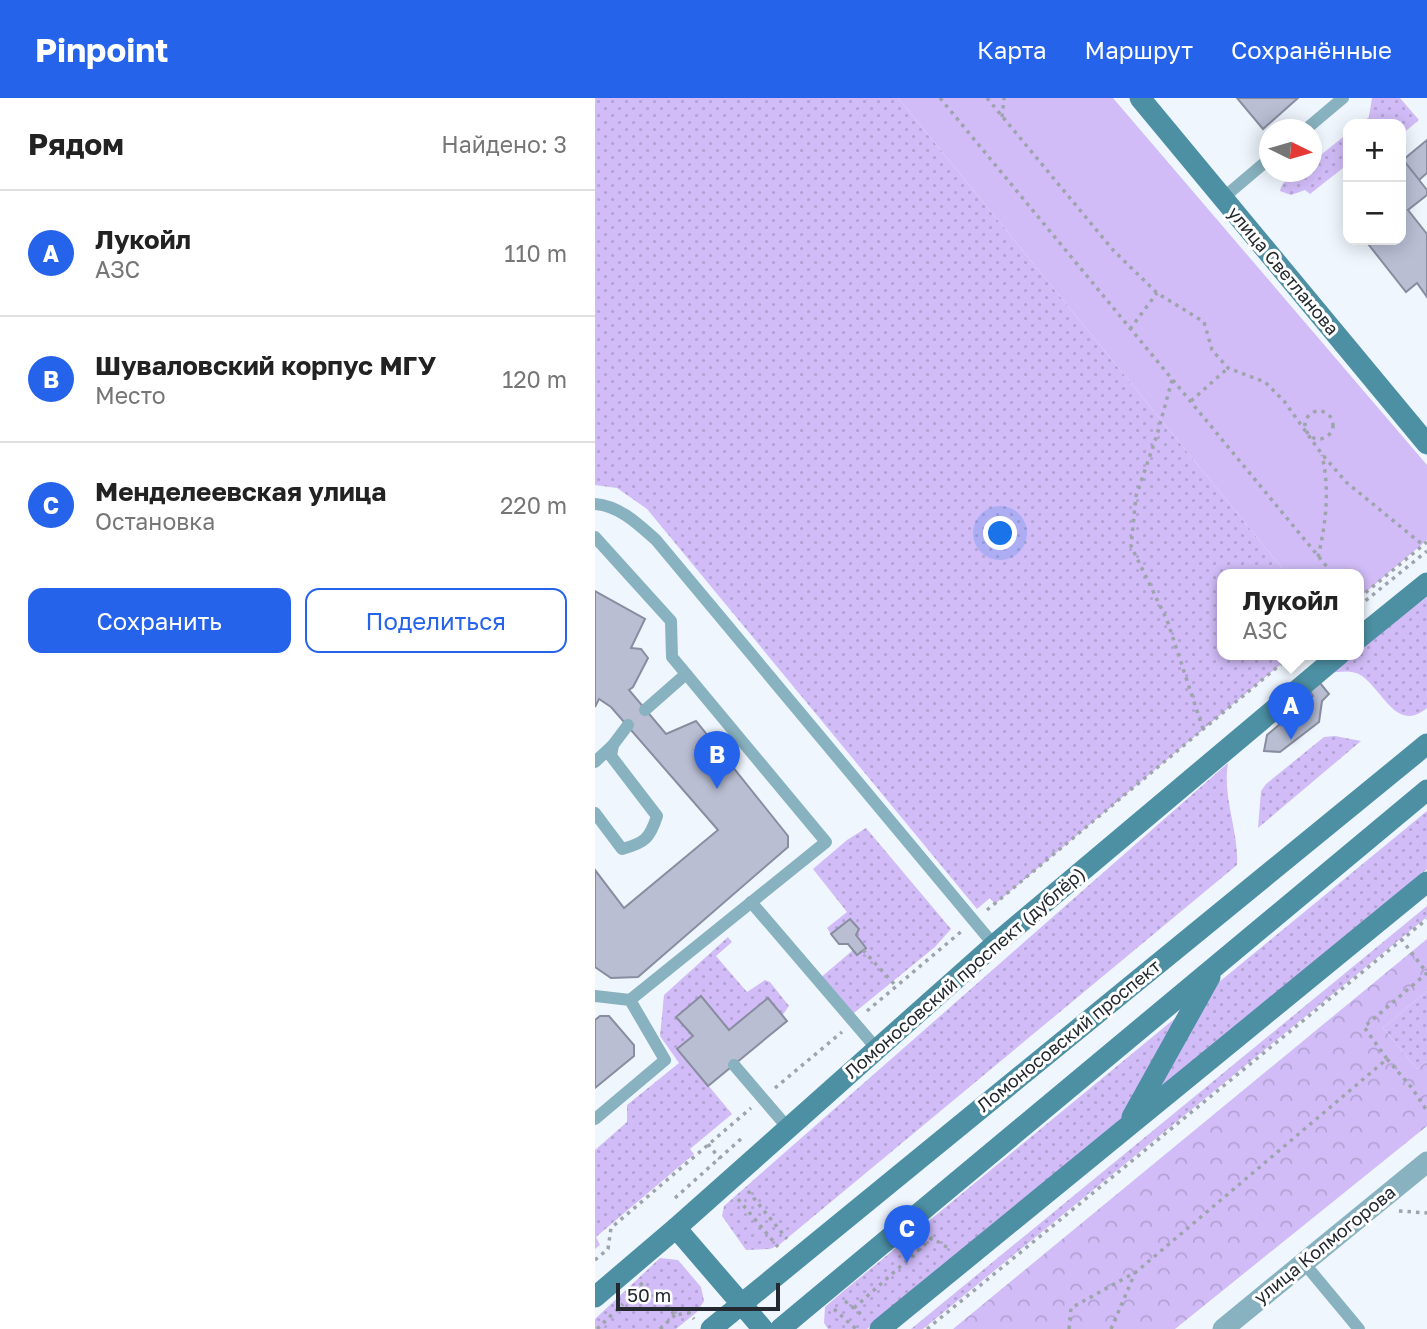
<!DOCTYPE html>
<html lang="ru">
<head>
<meta charset="utf-8">
<style>
  :root { --surface:#fff; --page:#f2f2f2; --text:#222; --muted:#767676; --line:#e0e0e0; --accent:#2563eb }
  body { margin:0; font-family:"Golos Text",sans-serif; background:var(--page); color:var(--text) }
  .controls { position:absolute; right:21px; top:21px; display:grid; overflow:hidden; border-radius:14px; box-shadow:0 4px 18px #0003 }
  .controls button { width:63px; height:63px; display:grid; place-items:center; padding:0; border:0; border-bottom:2px solid var(--line); background:var(--surface); color:var(--text); font:35px sans-serif }
  .compass { position:absolute; left:664px; top:21px; width:63px; height:63px; border-radius:50%; background:var(--surface); box-shadow:0 4px 18px #0003; rotate:95deg }
  .scale { position:absolute; left:21px; bottom:18px; width:164px; box-sizing:border-box; padding-left:7px; border:4px solid #23292f; border-top:0; font-size:19px; line-height:24px; white-space:nowrap; color:#23292f; -webkit-text-stroke:5px #fff; paint-order:stroke }
  .you { position:absolute; left:406px; top:436px; width:24px; height:24px; margin:-18px; border:5px solid #fff; border-radius:50%; background:#1a73e8; box-shadow:0 0 0 10px #1a73e833 }
  .badge { display:grid; place-items:center; width:46px; height:46px; border-radius:50%; background:var(--accent); color:#fff; font-size:23px; font-weight:700 }
  .pin { position:absolute; translate:-50% -58px; filter:drop-shadow(0 2px 4px #0008) }
  .pin::after { content:''; position:absolute; top:37px; width:24px; height:21px; background:inherit; clip-path:polygon(0 0,100% 0,50% 100%) }
  .popup { position:absolute; left:622px; top:471px; width:147px; height:91px; box-sizing:border-box; display:grid; place-content:center; border-radius:14px; background:var(--surface); filter:drop-shadow(0 2px 5px #0005); font-size:23px; white-space:nowrap; color:var(--muted) }
  .popup b { font-size:26px; color:var(--text) }
  .popup::after { content:''; position:absolute; left:50%; top:100%; margin-left:-14px; border:14px solid transparent; border-top-color:var(--surface) }
  .list { margin:0; padding:0; list-style:none }
  h2 { display:flex; justify-content:space-between; align-items:center; height:91px; margin:0; padding:0 28px; font-size:30px }
  h2 small { font-size:23px; font-weight:400; color:var(--muted) }
  .list li { display:grid; grid-template-columns:46px 1fr auto; gap:21px; align-items:center; box-sizing:border-box; height:126px; padding:0 28px; border-top:2px solid var(--line) }
  .list b { display:block; font-size:26px; white-space:nowrap }
  .list p { margin:0; font-size:23px; white-space:nowrap; color:var(--muted) }
  .list em { font-size:23px; font-style:normal; color:var(--muted) }
  .actions { display:flex; gap:14px; padding:21px 28px }
  .actions a { flex:1; padding:16px 0; border:2px solid var(--accent); border-radius:14px; text-align:center; font-size:24px; color:var(--accent) }
  .actions .main { background:var(--accent); color:#fff }
  .map { position:relative; flex:none; width:832px; height:1231px; overflow:hidden }
  header { display:flex; align-items:center; gap:42px; box-sizing:border-box; height:98px; padding:0 35px; background:var(--accent); color:#fff }
  header strong { font-size:33px }
  nav { display:flex; gap:38px; margin-inline-start:auto; font-size:24px }
  main { display:flex }
  aside { flex:1; background:var(--surface) }
  .map>svg:first-child { display:block }
</style>
</head>
<body>
<header>
<strong>Pinpoint</strong>
<nav><a>Карта</a><a>Маршрут</a><a>Сохранённые</a></nav>
</header>
<main>
<aside>
<h2>Рядом<small>Найдено: 3</small></h2>
<ul class="list">
<li><span class="badge">A</span><div><b>Лукойл</b><p>АЗС</p></div><em>110 m</em></li>
<li><span class="badge">B</span><div><b>Шуваловский корпус МГУ</b><p>Место</p></div><em>120 m</em></li>
<li><span class="badge">C</span><div><b>Менделеевская улица</b><p>Остановка</p></div><em>220 m</em></li>
</ul>
<div class="actions"><a class="main">Сохранить</a><a>Поделиться</a></div>
</aside>
<div class="map">
<svg width="832" height="1231" viewBox="0 0 832 1231">
  <defs>
    <pattern id="grass-dots" width="8" height="8" patternUnits="userSpaceOnUse" patternTransform="scale(1.75)"><rect width="8" height="8" fill="#d1bcf7"/><path d="M2 2h.1M6 6h.1" fill="none" stroke="#b3a2d4" stroke-width="1.8" stroke-linecap="round"/></pattern>
    <pattern id="forest-crowns" width="20" height="18" patternUnits="userSpaceOnUse" patternTransform="scale(1.75)"><rect width="20" height="18" fill="#d1bcf7"/><path d="M2 6a3 3 0 1 1 6 0M12 15a3 3 0 1 1 6 0" fill="none" stroke="#b3a2d4"/></pattern>
  </defs>
  <rect width="100%" height="100%" fill="#eff6fd"/>
  <!-- grass -->
  <g fill="url(#grass-dots)">
    <polygon points="0,0 303,0 692,476 628,476 628,556 698,556 400,806 395,800 382,811 52,411 22,390 0,387"/>
    <polygon points="777,0 805,0 824,22 806,37 806,26 765,26 774,19"/>
    <path d="M 753,35 L 753,66 L 715,96 L 710,92 L 696,97 L 685,93 C 688,79 703,74 716,74 L 717,64 Z"/>
    <path d="M 832,499 L 832,610 C 802,635 789,594 767,578 C 757,571 745,574 734,575 L 758,556 L 764,556 L 764,551 Z"/>
    <polygon points="740,638 766,643 663,730 666,693 671,686 729,639"/>
    <path d="M 633,665 C 627,699 644,733 642,767 L 184,1147 L 175,1151 L 151,1152 L 127,1118 L 129,1108 Z"/>
    <polygon points="832,713 832,771 272,1231 233,1231 229,1225 230,1209 245,1196"/>
    <polygon points="271,730 356,831 340,849 254,919 224,881 258,852 262,857 271,849 261,837 264,831 256,821 236,836 232,830 252,814 218,771 252,742"/>
    <polygon points="832,808 832,819 328,1231 316,1231"/>
    <polygon points="133,839 137,844 121,858 152,894 170,882 175,884 194,908 187,918 134,932 106,899 82,919 98,938 83,951 137,1016 95,1051 99,1056 1,1139 5,1147 0,1151 0,1052 32,1024 32,1007 84,965 65,938 69,897"/>
    <polygon points="832,893 832,963 822,971 788,930"/>
    <polygon points="65,1160 83,1162 106,1189 109,1203 102,1214 81,1231 0,1231 0,1221"/>
  </g>
  <!-- forest -->
  <polygon fill="url(#forest-crowns)" points="832,841 832,893 788,930 822,971 832,963 832,1028 580,1231 358,1231"/>
  <!-- park -->
  <polygon fill="#d1bcf7" points="303,0 518,0 832,367 832,442 764,500 764,476 692,476"/>
  <!-- building -->
  <g fill="#b9bed3" stroke="#888da0" stroke-width="2">
    <polygon points="642,0 703,0 668,31"/>
    <polygon points="832,42 832,75 824,82 808,62"/>
    <polygon points="806,59 832,92 832,97 813,112 832,136 832,199 822,185 811,194 770,142 806,142"/>
    <polygon points="0,493 50,521 36,550 46,551 53,560 38,589 34,592 71,636 101,623 193,738 193,749 43,879 16,880 0,869 0,772 29,810 123,732 16,609 4,601 0,609"/>
    <polygon points="725,585 734,596 727,603 724,624 685,654 669,653 672,637 718,598 715,593"/>
    <polygon points="255,821 264,831 261,837 271,850 262,857 253,846 244,846 236,836"/>
    <polygon points="106,898 134,932 173,900 192,923 113,988 82,951 98,938 81,919"/>
    <polygon points="5,918 14,918 39,947 39,958 0,990 0,922"/>
  </g>
  <g fill="none" stroke-linecap="round" stroke-linejoin="round">
    <!-- path -->
    <g stroke="#9ea4ab" stroke-width="3.5" stroke-dasharray="3.5 5" stroke-linecap="butt">
      <polyline points="345,0 738,476"/>
      <polyline points="392,0 518,152 562,195 609,224 617,252 633,270 670,284 689,303 726,355 751,384 828,447"/>
      <polyline points="407,19 409,0"/>
      <polyline points="535,231 562,195"/>
      <polyline points="577,282 562,337 541,398 536,448 572,522 608,631"/>
      <polyline points="596,303 633,270"/>
      <circle cx="724" cy="327" r="14"/>
      <path d="M 723,459 C 731,425 735,392 727,357"/>
      <polyline points="764,500 832,444"/>
      <polyline points="764,508 832,453"/>
      <polyline points="392,812 698,556"/>
      <polyline points="268,852 301,888"/>
      <polyline points="272,913 368,832"/>
      <polyline points="792,961 817,990 832,1013"/>
      <polyline points="180,990 247,934"/>
      <polyline points="113,1046 125,1061"/>
      <polyline points="153,1093 192,1141"/>
      <polyline points="80,1100 147,1040"/>
      <polyline points="143,1101 183,1149"/>
      <polyline points="804,1113 832,1115"/>
      <polyline points="0,1162 13,1151 16,1130 156,1010"/>
      <polyline points="45,1185 80,1217 94,1215 99,1221"/>
      <polyline points="250,1203 268,1218"/>
      <polyline points="259,1210 337,1140 353,1150"/>
      <polyline points="239,1211 261,1231"/>
      <polyline points="2,1231 28,1206"/>
      <polyline points="65,1231 80,1217"/>
      <polyline points="332,1231 832,821"/>
      <polyline points="474,1231 476,1210 541,1174 792,961 769,929 832,875 807,842"/>
      <polyline points="516,1231 540,1175"/>
    </g>
    <!-- lane -->
    <g stroke="#88b2bf" stroke-width="12">
      <polyline points="710,32 748,0"/>
      <polyline points="628,100 674,61"/>
      <path d="M 0,406 C 25,408 43,426 61,442 L 399,847"/>
      <polyline points="0,439 76,523 77,559 231,744 35,902"/>
      <polyline points="50,612 91,576"/>
      <polyline points="0,664 18,647 33,627"/>
      <path d="M 0,715 L 27,751 C 50,745 55,740 62,718 L 16,658 L 18,647"/>
      <polyline points="156,804 282,951"/>
      <polyline points="0,898 35,902 70,962 0,1021"/>
      <polyline points="139,967 193,1030"/>
      <polyline points="709,1165 764,1231"/>
    </g>
    <!-- street -->
    <polyline stroke="#88b2bf" stroke-width="21" points="628,1231 832,1064"/>
    <!-- secondary -->
    <g stroke="#4d90a4" stroke-width="21">
      <polyline points="545,0 832,346"/>
      <polyline points="764,540 832,485"/>
      <polyline points="537,1019 615,879"/>
      <polyline points="81,1130 168,1231"/>
      <polyline points="0,1199 81,1130 399,847 745,556"/>
      <polyline points="116,1231 832,646"/>
      <polyline points="185,1231 832,692"/>
      <polyline points="285,1231 832,784"/>
    </g>
  </g>
  <g text-anchor="middle" stroke-width="6" stroke-linejoin="round" paint-order="stroke">
    <!-- street labels -->
    <g font-size="18" fill="#23292f" stroke="#fff">
      <text transform="translate(688 173) rotate(50)" y="6">улица Светланова</text>
      <text transform="translate(370 875) rotate(-41)" y="6">Ломоносовский проспект (дублёр)</text>
      <text transform="translate(474 938) rotate(-39)" y="6">Ломоносовский проспект</text>
      <text transform="translate(730 1147) rotate(-39)" y="6">улица Колмогорова</text>
    </g>
  </g>
</svg>
<div class="controls">
<button>+</button>
<button>−</button>
</div>
<svg class="compass" viewBox="-18 -18 36 36"><path d="M0-13l5 13h-10z" fill="#e53935"/><path d="M0 13l5-13h-10z" fill="#767676"/></svg>
<div class="scale">50 m</div>
<div class="you"></div>
<div class="pin badge" style="left:696px;top:642px">A</div>
<div class="popup"><b>Лукойл</b>АЗС</div>
<div class="pin badge" style="left:122px;top:691px">B</div>
<div class="pin badge" style="left:312px;top:1165px">C</div>
</div>
</main>
</body>
</html>
